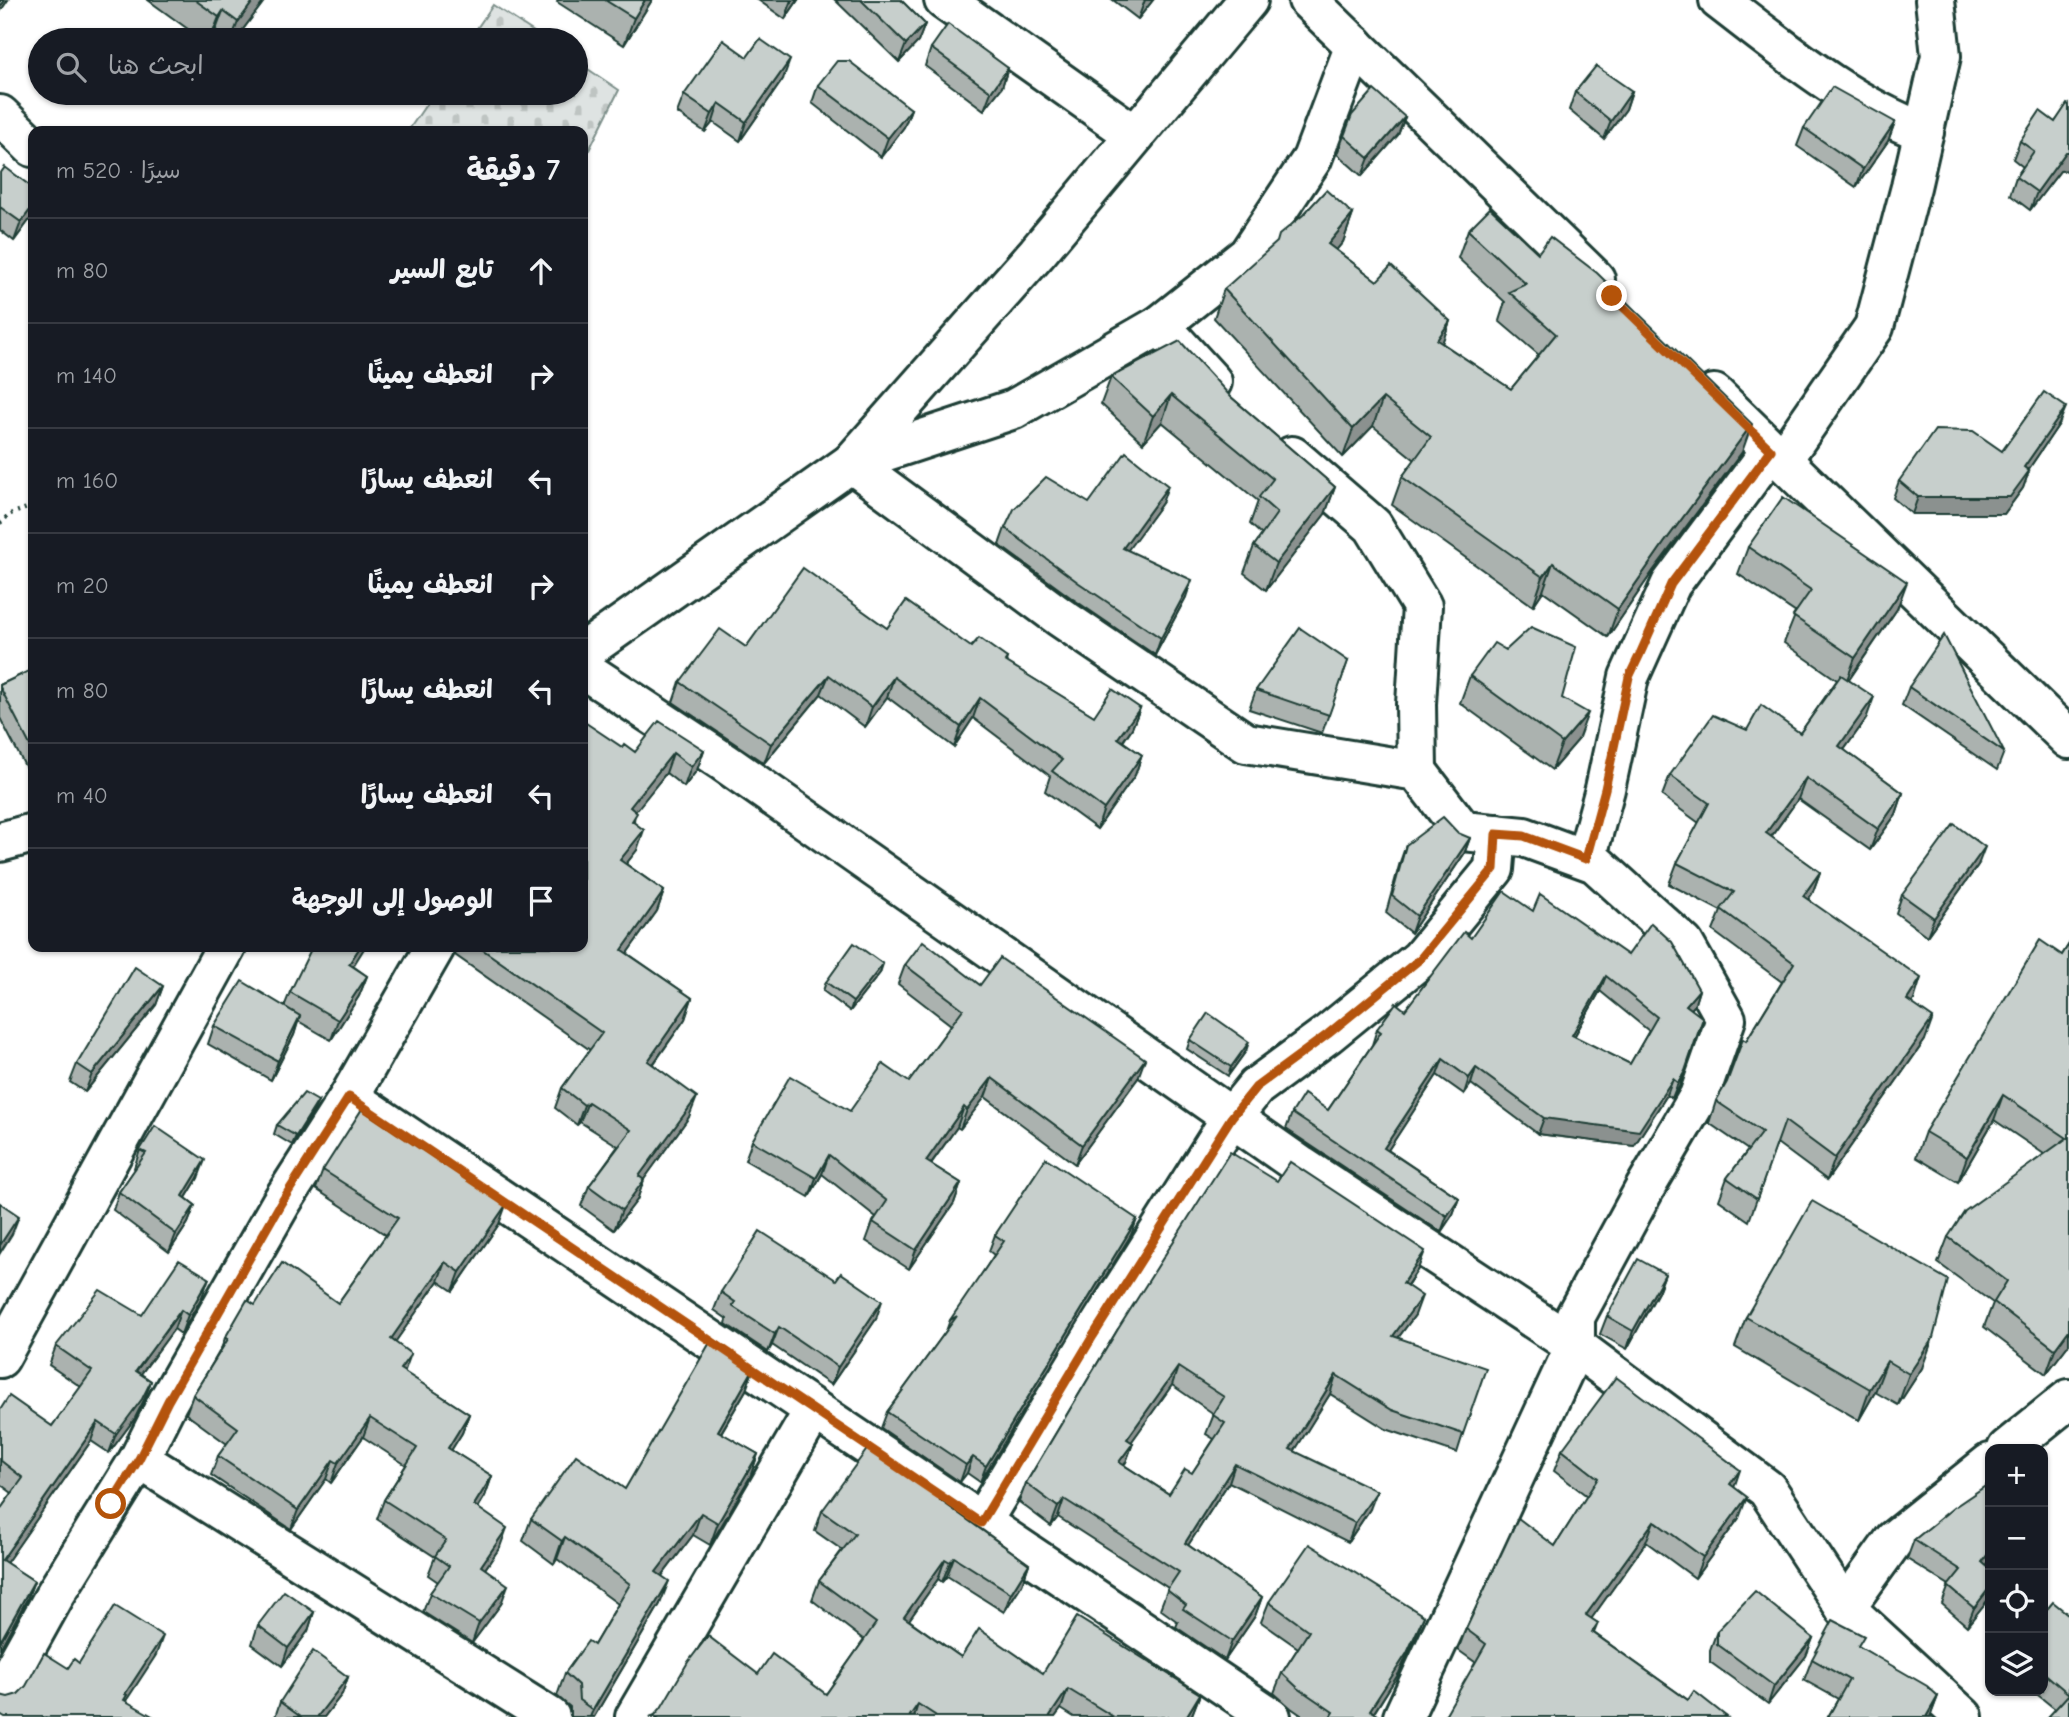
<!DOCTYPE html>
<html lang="ar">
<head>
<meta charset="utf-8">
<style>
  :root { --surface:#171b24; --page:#242831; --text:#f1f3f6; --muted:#9ea1a6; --line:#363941 }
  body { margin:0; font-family:"Comic Neue","Playpen Sans Arabic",sans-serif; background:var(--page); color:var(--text); direction:rtl }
  .controls { position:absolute; right:21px; bottom:21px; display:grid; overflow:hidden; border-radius:14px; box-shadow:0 2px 5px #0004 }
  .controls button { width:63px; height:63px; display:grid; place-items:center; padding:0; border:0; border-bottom:2px solid var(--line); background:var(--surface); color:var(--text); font:35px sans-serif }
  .stop { position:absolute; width:21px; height:21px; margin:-16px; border:5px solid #b45309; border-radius:50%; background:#fff }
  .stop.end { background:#b45309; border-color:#fff; box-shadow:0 2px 7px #0008 }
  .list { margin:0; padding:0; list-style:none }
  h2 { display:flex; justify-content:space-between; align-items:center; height:91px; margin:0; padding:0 28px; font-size:30px }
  h2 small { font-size:23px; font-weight:400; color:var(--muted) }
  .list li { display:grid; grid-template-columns:46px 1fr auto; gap:21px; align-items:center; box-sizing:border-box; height:105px; padding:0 28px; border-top:2px solid var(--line) }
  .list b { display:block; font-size:26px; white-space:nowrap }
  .list em { font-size:23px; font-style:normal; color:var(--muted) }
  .icon { flex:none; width:38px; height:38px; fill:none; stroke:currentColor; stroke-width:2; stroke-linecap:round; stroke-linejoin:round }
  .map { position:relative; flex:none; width:2069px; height:1717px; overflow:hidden; direction:ltr }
  .search { position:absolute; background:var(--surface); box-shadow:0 2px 5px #0004; left:28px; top:28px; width:560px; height:77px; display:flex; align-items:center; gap:18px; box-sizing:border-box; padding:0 24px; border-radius:38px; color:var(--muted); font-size:26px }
  .panel { position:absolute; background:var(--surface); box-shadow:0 2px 5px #0004; left:28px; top:126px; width:560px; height:826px; border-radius:14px; direction:rtl }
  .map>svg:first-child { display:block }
</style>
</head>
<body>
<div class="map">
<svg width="2069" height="1717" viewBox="0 0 2069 1717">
  <defs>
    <pattern id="cemetery-stones" width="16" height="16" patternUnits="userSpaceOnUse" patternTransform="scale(1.75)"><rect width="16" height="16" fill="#dee3e2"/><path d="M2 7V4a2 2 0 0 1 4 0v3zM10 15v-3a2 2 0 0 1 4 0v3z" fill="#bec4c2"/></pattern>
  </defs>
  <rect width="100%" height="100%" fill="#fff"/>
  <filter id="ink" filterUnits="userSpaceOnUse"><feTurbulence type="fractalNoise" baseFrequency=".0143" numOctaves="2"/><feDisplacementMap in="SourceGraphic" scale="14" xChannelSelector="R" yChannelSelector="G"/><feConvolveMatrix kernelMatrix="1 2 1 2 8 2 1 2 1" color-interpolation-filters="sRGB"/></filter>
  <g filter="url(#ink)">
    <!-- cemetery -->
    <g fill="url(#cemetery-stones)" stroke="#7e908b" stroke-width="2">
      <polygon points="493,5 546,40 469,40"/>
      <polygon points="576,61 619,90 583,162 583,131 408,131 434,93 576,93"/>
    </g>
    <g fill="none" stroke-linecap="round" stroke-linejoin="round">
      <defs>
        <g id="minor">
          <polyline points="944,0 1135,135"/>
          <polyline points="1308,0 1595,279"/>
          <path d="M 1719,0 C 1783,49 1848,104 1924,132"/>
          <polyline points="0,115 33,147"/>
          <polyline points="1160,325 1248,255 1312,159 1355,45"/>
          <polyline points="1714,394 2069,739"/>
          <polyline points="1292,456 1373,526 1422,606 1416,704 1417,771"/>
          <polyline points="1782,460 1874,327 1911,187 1941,56 1935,0"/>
          <polyline points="853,462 1014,409 1160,325 1212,382"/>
          <polyline points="851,463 1060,617 1246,743 1417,771 1463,831 1524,837 1595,863 1684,944 1726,1019 1699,1096 1645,1188 1575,1317 1575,1346 1403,1717"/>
          <polyline points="583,652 851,463 1037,253 1248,0"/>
          <polyline points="583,669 724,762 1301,1166 1575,1346 1767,1489 1845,1608"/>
          <polyline points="0,842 33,833"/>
          <polyline points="1586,859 1605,789 1629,677 1671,584 1771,450"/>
          <polyline points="349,1097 1271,1717"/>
          <polyline points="0,1358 226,947"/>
          <polyline points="2007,1449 2069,1399"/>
          <polyline points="139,1459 550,1717"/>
          <polyline points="981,1523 1093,1336 1231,1118 1256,1087 1328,1034 1420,959 1494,869 1497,834"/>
          <polyline points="0,1694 56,1593 139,1459 168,1401 281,1203 349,1097 435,947"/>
          <polyline points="635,1717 814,1410"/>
          <polyline points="1963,1717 1845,1608 1894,1540 1990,1463"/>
        </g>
      </defs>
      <!-- minor casing -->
      <use href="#minor" stroke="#1f3d34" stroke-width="44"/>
      <!-- path -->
      <polyline stroke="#1f3d34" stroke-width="4.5" stroke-dasharray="2 5" stroke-linecap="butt" points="0,523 10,514 33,506"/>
      <!-- minor -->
      <use href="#minor" stroke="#fff" stroke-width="38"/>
    </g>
    <!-- wall -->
    <g fill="#abb2af" stroke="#1f3d34" stroke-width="2" fill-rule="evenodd">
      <polygon points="148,0 265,0 235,40 216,40 213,38 212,40 203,40"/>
      <polygon points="558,0 652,0 624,45 557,2"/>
      <polygon points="758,0 798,0 785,19"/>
      <polygon points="835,0 901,0 925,24 918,42 899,62"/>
      <polygon points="1113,0 1153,0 1138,19"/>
      <polygon points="931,48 1008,68 1002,87 984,110 925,66"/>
      <polygon points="747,57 783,79 740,141 713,122 705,132 677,113 684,95"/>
      <polygon points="818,85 911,109 904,127 881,157 812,103"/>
      <polygon points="1632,91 1626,109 1604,139 1569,110 1575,92"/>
      <polygon points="2069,105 2069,170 2060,171 2030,210 2010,195 2016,177 2023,167 2013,159 2020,141 2055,122"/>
      <polygon points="1352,115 1405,117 1398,135 1362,176 1337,154"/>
      <polygon points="1895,122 1888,141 1856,187 1797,146 1804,128"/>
      <polygon points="0,174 33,215 14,241 0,230"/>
      <polygon points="1353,214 1343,242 1336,250 1377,281 1450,321 1442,343 1511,389 1539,355 1499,321 1505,302 1458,258 1468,230 1742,452 1653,571 1608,637 1543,591 1533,606 1392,505 1402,477 1415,460 1373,426 1343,457 1214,318 1224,289"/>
      <polygon points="1111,377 1231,397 1335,487 1325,514 1266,590 1244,573 1254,546 1262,535 1250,524 1258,501 1162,422 1143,443 1101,404"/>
      <polygon points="2059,424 2028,470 2029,471 2023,488 2004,514 1912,514 1893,498 1899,481 2002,451"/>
      <polygon points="1089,503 1162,503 1127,550 1186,597 1155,655 1073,599 999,545 1005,528"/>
      <polygon points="1748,547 1897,609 1849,680 1866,719 1844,750 1903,793 1896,814 1870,850 1798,799 1771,837 1820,872 1812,894 1808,899 1914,1000 1911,1003 1925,1040 1827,1180 1777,1143 1749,1221 1719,1200 1727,1178 1748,1150 1709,1123 1716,1101 1727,1083 1746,1041 1782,982 1713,931 1721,911 1669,884 1677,863 1699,823 1662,796 1670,775 1747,730 1800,733 1837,680 1784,643 1796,613 1738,574"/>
      <polygon points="887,628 971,647 1007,658 1006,662 1094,716 1140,708 1132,728 1123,742 1142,755 1135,775 1097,829 1045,791 1050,776 973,718 954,747 887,697 865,727 821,694 764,763 673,702 680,682 746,647"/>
      <polygon points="1348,661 1322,733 1249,709 1256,690"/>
      <polygon points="33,669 33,769 28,772 0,718 0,685"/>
      <polygon points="1470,676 1578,740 1552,770 1460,703"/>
      <polygon points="1909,687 2004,752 1997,770 1902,705"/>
      <polygon points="622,747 635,752 704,750 697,770 684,787 666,773 635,811 634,822 637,850 626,864 664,891 657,911 627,953 692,998 685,1019 653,1065 689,1117 644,1179 637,1200 614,1230 581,1206 589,1186 618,1146 580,1122 577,1125 555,1108 562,1088 590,1050 455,955 457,947 583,947"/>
      <polygon points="1470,838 1464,854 1411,933 1386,913 1400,862 1406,845"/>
      <polygon points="1978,865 1927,936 1896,913 1902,895"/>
      <path d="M 1533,911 L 1628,955 L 1699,990 L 1694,1006 L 1691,1009 L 1679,1087 L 1672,1098 L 1667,1095 L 1634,1146 L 1538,1134 L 1471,1084 L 1464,1094 L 1437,1075 L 1388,1150 L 1459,1198 L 1453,1214 L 1441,1232 L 1286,1129 L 1292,1113 L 1328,1110 L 1372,1045 L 1377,1029 L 1405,1010 L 1471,938 ZM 1600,991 L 1649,1031 L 1630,1064 L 1574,1037 Z"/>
      <polygon points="2069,944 2069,1344 2046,1374 1984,1327 1993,1303 1938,1263 1948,1237 2044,1154 1994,1120 1958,1182 1916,1157 1925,1132 2062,955"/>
      <polygon points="905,965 980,985 1138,1078 1075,1164 985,1097 960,1129 957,1127 931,1164 961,1183 954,1203 909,1269 866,1241 873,1222 876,1217 822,1174 809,1197 745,1160 752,1141 850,1111 909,1082 951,1025 898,984"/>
      <polygon points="353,966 367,976 359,996 331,1040 298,1021 294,1035 271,1080 208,1044 214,1026 284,1007 290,992"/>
      <polygon points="880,973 850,1011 823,991 826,982"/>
      <polygon points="163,986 156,1005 85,1092 70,1082 77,1064"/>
      <polygon points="1190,1040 1246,1051 1228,1076 1187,1049"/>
      <polygon points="318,1101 314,1110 292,1145 274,1134 277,1125"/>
      <polygon points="140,1150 198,1178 186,1198 195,1205 188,1223 169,1252 113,1210 119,1192 135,1169 134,1168"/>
      <polygon points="323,1170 499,1224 453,1291 438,1281 395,1342 404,1372 469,1414 462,1433 451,1450 492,1476 485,1496 478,1508 500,1547 485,1569 501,1604 472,1643 423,1612 430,1593 438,1582 428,1575 435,1557 377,1519 384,1500 406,1465 363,1437 331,1483 326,1479 291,1529 211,1475 218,1456 227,1444 186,1414 193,1395 220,1352 225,1338 255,1305 338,1303 386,1235 316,1189"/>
      <polygon points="1137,1219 1131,1235 980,1482 967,1473 960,1482 881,1428 887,1412 946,1331 994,1255 989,1251 995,1235"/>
      <path d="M 1418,1269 L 1407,1286 L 1415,1315 L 1398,1338 L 1463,1434 L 1457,1453 L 1386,1429 L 1330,1394 L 1294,1451 L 1370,1509 L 1348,1542 L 1229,1482 L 1188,1545 L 1262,1597 L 1255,1616 L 1225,1660 L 1176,1627 L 1178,1622 L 1160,1609 L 1168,1588 L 1058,1517 L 1051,1526 L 1019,1502 L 1026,1483 L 1118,1329 ZM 1172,1385 L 1214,1414 L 1206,1434 L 1214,1439 L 1192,1473 L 1169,1494 L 1124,1465 L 1126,1462 L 1133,1443 L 1131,1442 Z"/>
      <polygon points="1665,1274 1658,1292 1627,1349 1600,1334 1607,1316"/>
      <polygon points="721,1292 876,1319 831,1385 772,1345 768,1352 726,1324 727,1319 714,1310"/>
      <polygon points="202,1297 181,1334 174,1329 141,1374 151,1381 144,1400 135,1418 109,1453 91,1441 6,1563 34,1581 27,1599 0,1649 0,1510 12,1493 0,1484 0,1410 52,1426 81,1387 49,1365 56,1346 142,1315"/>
      <polygon points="1746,1317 1922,1368 1898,1405 1875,1392 1859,1420 1735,1347"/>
      <polygon points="746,1390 721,1433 758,1454 750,1477 710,1545 693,1535 662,1576 660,1604 594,1717 570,1717 570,1707 557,1696 565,1673 594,1645 618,1604 557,1559 554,1564 523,1541 531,1519 625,1489"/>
      <polygon points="1562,1450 1734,1487 1739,1518 1695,1578 1646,1542 1591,1619 1598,1623 1594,1633 1688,1700 1727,1717 1475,1662 1458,1650 1466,1629 1555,1546 1587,1496 1554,1471"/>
      <polygon points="1990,1483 1990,1560 1986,1566 1990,1569 1990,1597 1967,1626 1942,1604 1949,1585 1907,1559 1914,1540"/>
      <polygon points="942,1498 941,1500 1029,1564 1022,1584 1004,1612 947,1576 942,1582 938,1579 909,1620 961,1657 1043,1673 1200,1694 1191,1717 1074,1717 1061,1709 1055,1717 650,1717 758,1674 826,1694 864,1640 812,1600 819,1581 842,1550 815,1531 822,1511"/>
      <polygon points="1269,1602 1416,1636 1399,1673 1374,1713 1378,1717 1304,1717 1291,1708 1274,1693 1282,1673 1298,1648 1261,1622"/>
      <polygon points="314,1612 308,1631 282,1666 252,1644 258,1625"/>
      <polygon points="2043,1614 2069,1615 2069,1717 2055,1709 2033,1691 2043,1691"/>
      <polygon points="1717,1631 1813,1638 1806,1656 1768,1704 1710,1662 1710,1650"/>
      <polygon points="1860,1647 1938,1696 1930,1717 1828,1717 1838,1699 1804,1680 1812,1659"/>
      <polygon points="348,1677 342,1694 324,1717 275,1717 280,1702"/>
    </g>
    <!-- shaded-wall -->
    <g fill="#8b918f" stroke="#1f3d34" stroke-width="2">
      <polygon points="5,0 8,0 0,12 0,7"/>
      <polygon points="254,0 265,0 235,40 231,40 238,22"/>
      <polygon points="645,0 652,0 624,45 634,18"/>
      <polygon points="792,0 798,0 785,19"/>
      <polygon points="1145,0 1153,0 1138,19"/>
      <polygon points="223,11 213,38 210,40 219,17"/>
      <polygon points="925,24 918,42 899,62 906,44"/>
      <polygon points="790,60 783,79 740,141 746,122"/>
      <polygon points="1008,68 1002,87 984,110 991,92"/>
      <polygon points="1632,91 1626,109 1604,139 1611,121"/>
      <polygon points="719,103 713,122 705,132 712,114"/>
      <polygon points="911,109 904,127 881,157 888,138"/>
      <polygon points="1405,117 1398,135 1362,176 1369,158"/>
      <polygon points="1895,122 1888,141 1856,187 1863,169"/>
      <polygon points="2066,152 2069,152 2069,170 2060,171 2030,210 2037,192"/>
      <polygon points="33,206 33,215 14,241 21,222"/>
      <polygon points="1353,214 1343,242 1318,272 1328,244"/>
      <polygon points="1450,321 1440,349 1437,340"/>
      <polygon points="1171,395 1162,422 1143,443 1153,416"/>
      <polygon points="1383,398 1373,426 1343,457 1353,429"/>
      <polygon points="2066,407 2059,424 2018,485 2024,467"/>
      <polygon points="1752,424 1742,452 1653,571 1608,637 1618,609 1664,543"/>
      <polygon points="2029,471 2023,488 2004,514 1912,514 1918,497"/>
      <polygon points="1168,486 1162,503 1117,565 1123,548"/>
      <polygon points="1335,487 1325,514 1266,590 1276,563"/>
      <polygon points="1553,563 1543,591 1533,606 1543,577"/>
      <polygon points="1192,580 1186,597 1155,655 1161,638"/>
      <polygon points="1907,582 1897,609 1845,685 1855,658"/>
      <polygon points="829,675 821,694 764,763 771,744"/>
      <polygon points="894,677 887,697 865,727 872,707"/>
      <polygon points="1874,697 1866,719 1831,768 1839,746"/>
      <polygon points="980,698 973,718 954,747 961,727"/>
      <polygon points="1140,708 1132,728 1111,758 1118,738"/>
      <polygon points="1588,713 1578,740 1552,770 1562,743"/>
      <polygon points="704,750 697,770 684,787 691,767"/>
      <polygon points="673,753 666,773 623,827 630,807"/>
      <polygon points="1142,755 1135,775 1097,829 1104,809"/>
      <polygon points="33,757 33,769 28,772"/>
      <polygon points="1806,778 1798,799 1758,855 1766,833"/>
      <polygon points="1903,793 1896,814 1870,850 1878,829"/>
      <polygon points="644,830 637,850 613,880 620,860"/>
      <polygon points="1470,838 1464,854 1411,933 1417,916"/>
      <polygon points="1985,847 1978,865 1927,936 1934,918"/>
      <polygon points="1820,872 1812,894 1795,917 1803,896"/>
      <polygon points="664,891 657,911 615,970 622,950"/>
      <polygon points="360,947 365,947 342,984 349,964"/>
      <polygon points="883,964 880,973 850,1011 853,1002"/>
      <polygon points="367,976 359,996 331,1040 338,1020"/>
      <polygon points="1606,976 1600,991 1566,1051 1572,1035"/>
      <polygon points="1921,978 1914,1000 1899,1022 1907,1000"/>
      <polygon points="163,986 156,1005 85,1092 92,1074"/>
      <polygon points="1699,990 1694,1006 1680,1021 1686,1005"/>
      <polygon points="692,998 685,1019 641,1081 648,1061"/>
      <polygon points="300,1016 294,1035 271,1080 278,1061"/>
      <polygon points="1933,1018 1925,1040 1827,1180 1835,1158"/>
      <polygon points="1249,1042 1246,1051 1228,1076 1231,1067"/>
      <polygon points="1145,1059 1138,1078 1075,1164 1082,1145"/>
      <polygon points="1443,1059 1437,1075 1379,1164 1384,1148"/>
      <polygon points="1476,1068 1471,1084 1464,1094 1469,1078"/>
      <polygon points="1685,1071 1679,1087 1672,1098 1678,1083"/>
      <polygon points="992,1078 985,1097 960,1129 967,1110"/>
      <polygon points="1673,1079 1667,1095 1634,1146 1538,1134 1544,1118"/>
      <polygon points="2003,1095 1994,1120 1958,1182 1967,1157"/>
      <polygon points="697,1097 689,1117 637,1189 644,1180 637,1200 614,1230 622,1210 639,1176"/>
      <polygon points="318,1101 314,1110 292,1145 296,1136"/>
      <polygon points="588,1102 580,1122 577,1125 584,1105"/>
      <polygon points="964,1107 957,1127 919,1180 926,1161"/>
      <polygon points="829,1155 822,1174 809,1197 816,1178"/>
      <polygon points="205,1160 198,1178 176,1214 183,1196"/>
      <polygon points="961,1183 954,1203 909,1269 916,1250"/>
      <polygon points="1459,1198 1453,1214 1441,1232 1447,1216"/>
      <polygon points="195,1205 188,1223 169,1252 176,1234"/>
      <polygon points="506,1205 499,1224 453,1291 460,1272"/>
      <polygon points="19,1216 12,1234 0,1253 0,1245"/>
      <polygon points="1137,1219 1131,1235 980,1482 986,1466"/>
      <polygon points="1425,1251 1418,1269 1396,1301 1403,1283"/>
      <polygon points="445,1262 438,1281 384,1358 391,1339"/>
      <polygon points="1665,1274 1658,1292 1627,1349 1633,1331"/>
      <polygon points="209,1278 202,1297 181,1334 188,1315"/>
      <polygon points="1422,1296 1415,1315 1386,1354 1393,1336"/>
      <polygon points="882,1301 876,1319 831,1385 838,1367"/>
      <polygon points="181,1310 174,1329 129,1390 136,1371"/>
      <polygon points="957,1316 944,1337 950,1320"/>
      <polygon points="779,1327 772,1345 768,1352 775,1334"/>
      <polygon points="2069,1330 2069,1344 2046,1374 2055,1349"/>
      <polygon points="1933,1338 1922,1368 1898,1405 1909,1374"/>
      <polygon points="411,1354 404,1373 400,1369"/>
      <polygon points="1887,1361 1875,1392 1859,1420 1870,1389"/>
      <polygon points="1178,1367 1172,1385 1120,1458 1127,1439"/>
      <polygon points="754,1368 746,1390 709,1453 718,1431"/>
      <polygon points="1336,1375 1330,1394 1284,1468 1290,1449"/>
      <polygon points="151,1381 144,1400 135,1418 109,1453 116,1434"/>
      <polygon points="469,1414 462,1433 441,1467 448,1448"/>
      <polygon points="370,1418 363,1437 331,1483 338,1463"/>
      <polygon points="98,1422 91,1441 0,1572 2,1560"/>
      <polygon points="1133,1443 1126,1462 1112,1481 1119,1462"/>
      <polygon points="758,1454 750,1477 710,1545 718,1523"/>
      <polygon points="973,1457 967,1473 960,1482 966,1465"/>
      <polygon points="333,1460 326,1479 291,1529 298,1510"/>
      <polygon points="1235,1464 1229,1482 1178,1561 1185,1543"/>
      <polygon points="1740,1470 1733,1491 1730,1484"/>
      <polygon points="492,1476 485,1496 467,1524 474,1505"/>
      <polygon points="1377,1491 1370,1509 1348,1542 1355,1523"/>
      <polygon points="1747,1497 1739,1518 1695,1578 1703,1557"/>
      <polygon points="1064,1499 1058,1517 1051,1526 1058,1507"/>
      <polygon points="701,1513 693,1535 648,1594 656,1572"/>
      <polygon points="1654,1521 1646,1542 1579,1636 1586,1615"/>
      <polygon points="507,1528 500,1547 474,1585 481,1566"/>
      <polygon points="565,1537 557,1559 554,1564 562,1541"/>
      <polygon points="1990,1551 1990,1560 1975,1581 1982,1562"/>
      <polygon points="954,1557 947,1576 942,1582 950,1562"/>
      <polygon points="945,1559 938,1579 897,1637 904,1617"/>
      <polygon points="1029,1564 1022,1584 1004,1612 1011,1593"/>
      <polygon points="34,1581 27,1599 0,1649 0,1642"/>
      <polygon points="669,1581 660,1604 594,1717 590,1717 593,1710"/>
      <polygon points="508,1585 501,1604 472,1643 479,1623"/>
      <polygon points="1990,1587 1990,1597 1967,1626 1974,1608"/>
      <polygon points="1262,1597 1255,1616 1225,1660 1232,1641"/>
      <polygon points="314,1612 308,1631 282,1666 288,1648"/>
      <polygon points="1424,1616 1416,1636 1399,1673 1371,1717 1370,1710"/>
      <polygon points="163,1636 156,1655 124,1704 125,1694"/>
      <polygon points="1813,1638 1806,1656 1768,1704 1774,1686"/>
      <polygon points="348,1677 342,1694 324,1717 317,1717"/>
      <polygon points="1068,1689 1061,1709 1055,1717 1049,1717"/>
      <polygon points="1200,1694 1191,1717 1186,1717"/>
      <polygon points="1938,1696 1930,1717 1926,1717"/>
      <polygon points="918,1704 914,1717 909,1717"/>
    </g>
    <!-- building -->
    <g fill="#c7cfcc" stroke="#1f3d34" stroke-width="2" fill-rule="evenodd">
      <polygon points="0,0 5,0 0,7"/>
      <polygon points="195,0 254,0 238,22 223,11 219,17"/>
      <polygon points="605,0 645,0 634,18"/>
      <polygon points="861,0 901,0 925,24 906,44"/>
      <polygon points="948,24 1008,68 991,92 931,48"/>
      <polygon points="760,39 790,60 746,122 719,103 712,114 684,95 723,40 747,57"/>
      <polygon points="837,61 849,61 911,109 888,138 818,85"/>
      <polygon points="1596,66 1632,91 1611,121 1575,92"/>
      <polygon points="1832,87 1895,122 1863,169 1804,128"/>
      <polygon points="1374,90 1405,117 1369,158 1344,136 1352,115"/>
      <polygon points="2067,104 2069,105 2069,152 2066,152 2037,192 2016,177 2034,151 2020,141 2040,111 2055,122"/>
      <polygon points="5,167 33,188 33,206 21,222 0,207 0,174"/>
      <polygon points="1326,190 1353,214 1328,244 1377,281 1391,266 1450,321 1437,340 1511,389 1556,334 1509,292 1526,284 1468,230 1490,208 1538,253 1550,237 1597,273 1752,424 1664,543 1618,609 1553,563 1543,577 1402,477 1431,437 1383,398 1353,429 1224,289 1277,242 1279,235 1303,215"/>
      <polygon points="1180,341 1231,397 1335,487 1276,563 1254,546 1277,513 1259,497 1273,479 1171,395 1153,416 1111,377"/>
      <polygon points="2044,392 2066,407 2024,467 2029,471 2010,497 1918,497 1899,481 1935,430 1973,431 2002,451"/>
      <polygon points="1126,452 1168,486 1123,548 1192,580 1161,638 1079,583 1005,528 1014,509 1046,477 1089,503"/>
      <polygon points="1783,497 1907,582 1855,658 1793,616 1811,590 1748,547"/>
      <polygon points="803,568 887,628 906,601 971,647 979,638 1007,658 1005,661 1094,716 1112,689 1140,708 1118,738 1142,755 1104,809 1052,771 1062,760 980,698 961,727 894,677 872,707 829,675 771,744 680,682 720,629 746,647"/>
      <polygon points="1531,627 1576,647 1562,698 1588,713 1562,743 1470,676 1494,643 1506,650"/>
      <polygon points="1300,628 1348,661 1329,715 1256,690"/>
      <polygon points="1944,635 2004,752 1909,687"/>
      <polygon points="33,669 33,751 0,687 0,685"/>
      <polygon points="1841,675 1874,697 1839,746 1903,793 1878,829 1806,778 1766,833 1820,872 1803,896 1921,978 1907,1000 1933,1018 1835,1158 1785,1121 1757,1199 1727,1178 1762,1132 1716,1101 1727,1082 1743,1039 1746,1041 1794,963 1721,909 1734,892 1677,863 1709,803 1670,775 1713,715 1747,730 1761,705 1800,733"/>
      <polygon points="583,721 622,747 624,744 635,752 659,721 704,750 691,767 673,753 630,807 637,813 632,821 644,830 620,860 664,891 622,950 692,998 648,1061 697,1097 639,1176 644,1180 622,1210 589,1186 631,1130 588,1102 584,1105 562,1088 602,1033 479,947 583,947"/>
      <polygon points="1443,817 1458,833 1470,838 1417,916 1392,896 1406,845"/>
      <polygon points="1954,824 1985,847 1934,918 1902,895"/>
      <path d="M 1504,891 L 1533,911 L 1540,894 L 1628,955 L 1651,923 L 1672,942 L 1699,990 L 1686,1005 L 1703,1018 L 1685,1071 L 1678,1083 L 1673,1079 L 1639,1131 L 1544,1118 L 1476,1068 L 1469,1078 L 1443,1059 L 1384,1148 L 1459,1198 L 1447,1216 L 1292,1113 L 1304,1094 L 1328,1110 L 1381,1032 L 1377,1029 L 1396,1003 L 1405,1010 L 1464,932 L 1471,938 ZM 1606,976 L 1657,1017 L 1630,1064 L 1572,1035 Z"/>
      <polygon points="2040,940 2062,955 2069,944 2069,1330 2055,1349 1994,1302 2007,1281 1948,1237 1965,1211 2067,1138 2003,1095 1967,1157 1925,1132"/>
      <polygon points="923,941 980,985 1000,958 1145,1059 1082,1145 992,1078 967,1110 964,1107 926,1161 961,1183 916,1250 873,1222 887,1201 829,1155 816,1178 752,1141 790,1076 850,1111 883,1064 909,1082 963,1009 905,965"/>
      <polygon points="854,943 883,964 853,1002 826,982"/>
      <polygon points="312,947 360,947 349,964 367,976 338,1020 290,992"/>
      <polygon points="135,967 163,986 92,1074 77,1064"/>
      <polygon points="242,981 300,1016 278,1061 214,1026"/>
      <polygon points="1208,1013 1249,1042 1231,1067 1190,1040"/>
      <polygon points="304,1093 318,1101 296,1136 277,1125"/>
      <polygon points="362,1109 506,1205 460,1272 445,1262 391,1339 411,1354 400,1369 469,1414 448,1448 492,1476 474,1505 507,1528 481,1566 508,1585 479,1623 430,1593 449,1566 435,1556 446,1540 384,1500 417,1448 370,1418 338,1463 333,1460 298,1510 218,1456 238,1428 193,1395 228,1339 225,1338 247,1300 255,1305 282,1263 338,1303 398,1218 323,1170"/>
      <polygon points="155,1126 205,1160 183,1196 195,1205 176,1234 119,1192 146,1153 140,1150"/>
      <path d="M 1230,1152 L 1277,1181 L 1290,1162 L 1425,1251 L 1403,1283 L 1422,1296 L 1393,1336 L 1486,1368 L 1463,1434 L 1392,1410 L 1336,1375 L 1290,1449 L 1377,1491 L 1355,1523 L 1235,1464 L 1185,1543 L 1262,1597 L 1232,1641 L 1183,1609 L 1186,1605 L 1167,1590 L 1179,1572 L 1064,1499 L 1058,1507 L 1026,1483 L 1118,1329 ZM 1178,1367 L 1224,1397 L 1213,1415 L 1225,1423 L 1192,1473 L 1185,1469 L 1169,1494 L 1119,1462 L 1133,1443 L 1127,1439 Z"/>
      <polygon points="1046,1158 1137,1219 986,1466 973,1457 966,1465 887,1412 957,1316 950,1320 1004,1241 995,1235"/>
      <polygon points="1812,1201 1948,1280 1933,1338 1909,1374 1887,1361 1870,1389 1746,1317"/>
      <polygon points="0,1203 19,1216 0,1245"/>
      <polygon points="760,1231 836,1280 841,1273 882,1301 838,1367 779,1327 775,1334 732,1306 735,1302 721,1292"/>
      <polygon points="1638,1259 1665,1274 1633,1331 1607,1316"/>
      <polygon points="179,1260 209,1278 188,1315 181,1310 136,1371 151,1381 142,1399 116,1434 98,1422 2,1560 34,1581 0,1642 0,1510 23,1478 0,1460 0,1410 9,1396 52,1426 92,1371 56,1346 100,1290 142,1315"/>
      <polygon points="712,1339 754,1368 718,1431 758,1454 718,1523 701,1513 656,1572 669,1581 593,1710 579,1700 578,1685 565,1673 588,1641 594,1645 630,1584 565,1537 562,1541 531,1519 576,1455 625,1489"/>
      <polygon points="1616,1377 1740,1470 1730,1484 1747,1497 1703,1557 1654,1521 1586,1615 1598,1623 1592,1632 1688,1700 1694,1691 1727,1717 1444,1717 1486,1644 1466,1629 1518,1518 1555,1546 1598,1478 1562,1450"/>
      <polygon points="868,1448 942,1498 940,1500 1029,1564 1011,1593 954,1557 950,1562 945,1559 904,1617 961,1657 979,1629 1043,1673 1077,1617 1200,1694 1186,1717 1114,1717 1068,1689 1049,1717 938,1717 918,1704 909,1717 650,1717 654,1716 661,1708 688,1662 708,1636 758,1674 772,1654 826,1694 876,1623 819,1581 855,1534 822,1511"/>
      <polygon points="1990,1483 1990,1551 1982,1562 1990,1569 1990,1587 1974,1608 1948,1586 1961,1570 1914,1540 1953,1508"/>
      <polygon points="1309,1544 1424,1616 1407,1653 1370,1710 1378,1715 1378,1717 1330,1717 1333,1712 1298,1688 1282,1673 1309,1631 1269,1602"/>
      <polygon points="284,1591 314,1612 288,1648 258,1625"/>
      <polygon points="1755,1591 1813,1638 1774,1686 1717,1644 1717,1631"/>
      <polygon points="2053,1602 2069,1615 2069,1717 2048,1717 2069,1694 2043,1672 2043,1614"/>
      <polygon points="115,1606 163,1636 125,1694 127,1695 124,1700 154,1717 5,1717 0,1714 0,1695 8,1697 18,1694 26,1686 44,1653 68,1668 74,1659 79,1663"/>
      <polygon points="1833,1620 1864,1636 1858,1646 1927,1686 1938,1696 1926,1717 1828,1717 1849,1680 1812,1659"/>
      <polygon points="313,1651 348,1677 317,1717 301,1717 280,1702"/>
    </g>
  </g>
  <g fill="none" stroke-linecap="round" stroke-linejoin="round" filter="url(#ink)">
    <!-- route -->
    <polyline stroke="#b45309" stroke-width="9" points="111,1504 139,1459 168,1401 281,1203 349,1097 981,1523 1093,1336 1231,1118 1256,1087 1328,1034 1420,959 1494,869 1496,834 1524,836 1586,859 1605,789 1629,677 1640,654 1671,584 1771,450 1612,296"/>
  </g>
</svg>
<div class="controls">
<button>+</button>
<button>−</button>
<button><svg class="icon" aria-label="locate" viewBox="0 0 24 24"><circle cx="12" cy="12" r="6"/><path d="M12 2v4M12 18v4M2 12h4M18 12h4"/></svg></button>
<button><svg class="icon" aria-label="layers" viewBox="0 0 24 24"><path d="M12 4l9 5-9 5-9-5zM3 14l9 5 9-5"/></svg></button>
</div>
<div class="stop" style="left:111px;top:1504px"></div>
<div class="stop end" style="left:1612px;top:296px"></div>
<div class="search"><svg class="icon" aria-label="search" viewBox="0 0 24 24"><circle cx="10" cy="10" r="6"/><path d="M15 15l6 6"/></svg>ابحث هنا</div>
<section class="panel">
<h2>7 دقيقة<small>سيرًا · 520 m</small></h2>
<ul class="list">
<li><svg class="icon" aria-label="ahead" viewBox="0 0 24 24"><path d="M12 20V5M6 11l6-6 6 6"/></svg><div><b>تابع السير</b></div><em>80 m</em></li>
<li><svg class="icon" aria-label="right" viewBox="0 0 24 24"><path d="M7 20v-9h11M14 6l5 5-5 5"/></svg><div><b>انعطف يمينًا</b></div><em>140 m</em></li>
<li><svg class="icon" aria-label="left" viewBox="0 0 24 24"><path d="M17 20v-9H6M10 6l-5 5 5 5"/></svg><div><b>انعطف يسارًا</b></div><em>160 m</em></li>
<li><svg class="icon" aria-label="right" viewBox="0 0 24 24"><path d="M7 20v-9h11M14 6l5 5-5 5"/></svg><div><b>انعطف يمينًا</b></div><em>20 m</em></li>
<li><svg class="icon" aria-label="left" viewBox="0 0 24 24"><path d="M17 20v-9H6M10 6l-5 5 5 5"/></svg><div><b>انعطف يسارًا</b></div><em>80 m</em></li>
<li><svg class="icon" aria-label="left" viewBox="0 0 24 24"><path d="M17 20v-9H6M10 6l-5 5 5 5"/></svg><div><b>انعطف يسارًا</b></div><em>40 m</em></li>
<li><svg class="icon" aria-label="arrive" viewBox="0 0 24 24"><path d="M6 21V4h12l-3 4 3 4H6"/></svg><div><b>الوصول إلى الوجهة</b></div></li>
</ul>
</section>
</div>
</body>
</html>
